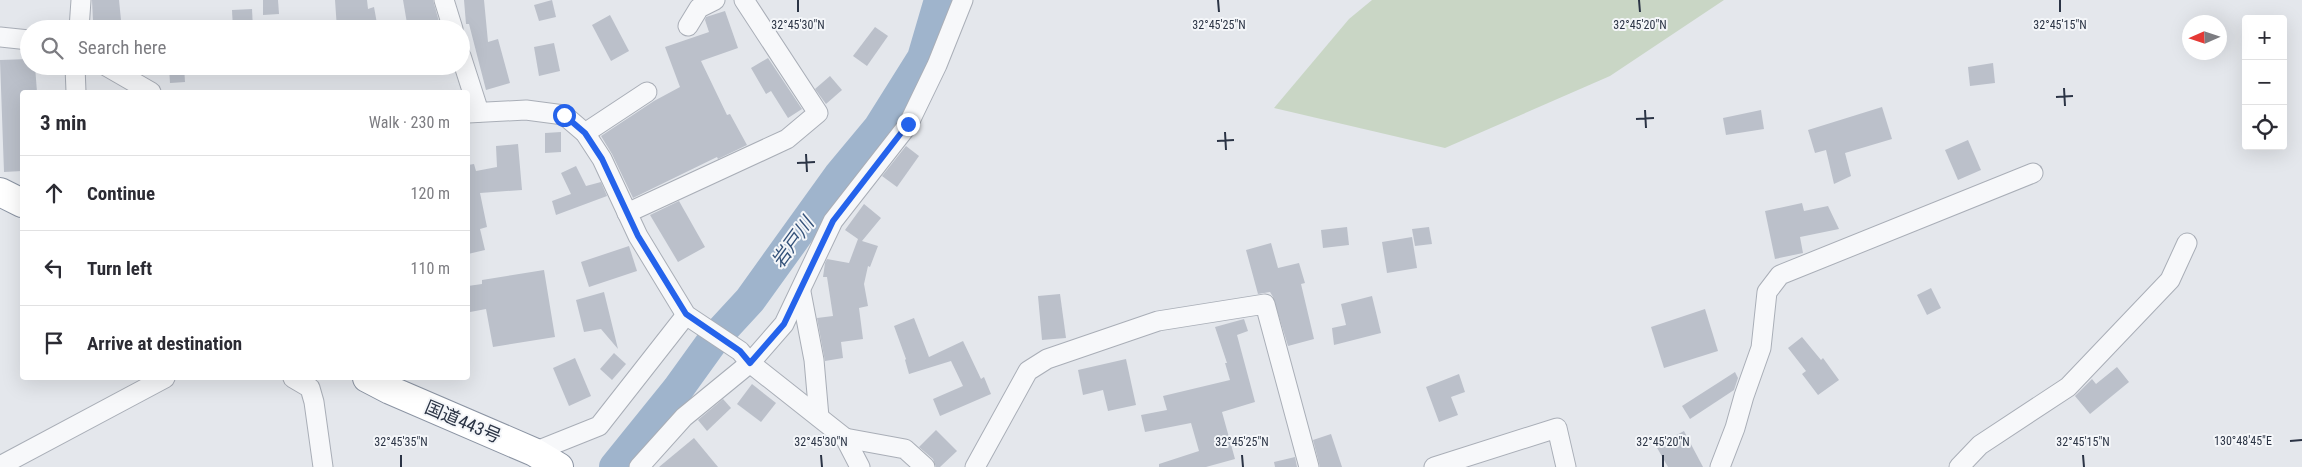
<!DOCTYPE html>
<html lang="en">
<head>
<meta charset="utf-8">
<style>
  :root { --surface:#fff; --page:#f2f2f3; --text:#2b2b33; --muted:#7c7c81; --line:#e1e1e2 }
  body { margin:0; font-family:"Roboto Condensed","Noto Sans JP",sans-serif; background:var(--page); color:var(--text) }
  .controls { position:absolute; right:15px; top:15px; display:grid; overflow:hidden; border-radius:5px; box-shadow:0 5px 20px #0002 }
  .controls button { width:45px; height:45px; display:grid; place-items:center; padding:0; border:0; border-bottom:1px solid var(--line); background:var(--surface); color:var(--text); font:25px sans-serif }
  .compass { position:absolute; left:2182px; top:15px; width:45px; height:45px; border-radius:50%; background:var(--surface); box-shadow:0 5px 20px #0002; rotate:267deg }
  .stop { position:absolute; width:15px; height:15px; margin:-11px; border:4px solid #2563eb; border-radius:50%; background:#fff }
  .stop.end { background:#2563eb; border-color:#fff; box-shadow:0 1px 5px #0008 }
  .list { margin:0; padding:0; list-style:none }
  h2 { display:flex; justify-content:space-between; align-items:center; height:65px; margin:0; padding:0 20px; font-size:21px }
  h2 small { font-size:16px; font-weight:400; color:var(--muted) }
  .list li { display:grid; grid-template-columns:32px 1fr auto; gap:15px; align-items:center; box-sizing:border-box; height:75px; padding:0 20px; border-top:1px solid var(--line) }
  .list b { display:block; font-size:19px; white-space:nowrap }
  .list em { font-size:16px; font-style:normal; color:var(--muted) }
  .icon { flex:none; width:28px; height:28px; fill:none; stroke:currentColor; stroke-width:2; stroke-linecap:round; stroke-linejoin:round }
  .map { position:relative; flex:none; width:2302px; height:467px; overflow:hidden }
  .search { position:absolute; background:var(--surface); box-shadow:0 5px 20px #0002; left:20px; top:20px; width:450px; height:55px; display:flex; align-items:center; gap:12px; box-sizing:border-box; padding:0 18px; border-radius:28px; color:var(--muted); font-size:19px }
  .panel { position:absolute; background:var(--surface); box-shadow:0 5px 20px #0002; left:20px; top:90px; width:450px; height:290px; border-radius:5px }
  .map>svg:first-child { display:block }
</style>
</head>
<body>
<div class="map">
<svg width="2302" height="467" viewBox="0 0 2302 467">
  <rect width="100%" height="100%" fill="#e4e7ec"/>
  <!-- green -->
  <polygon fill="#c9d6c5" points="1372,0 1724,0 1610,76 1445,148 1274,108 1349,19"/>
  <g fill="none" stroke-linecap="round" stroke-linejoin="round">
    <!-- river -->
    <polyline stroke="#9fb4cc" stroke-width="32" points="615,467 678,389 714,339 750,300 839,176 879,128 923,58 940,0"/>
  </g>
  <!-- building -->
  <g fill="#bbc0ca">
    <polygon points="92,0 119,0 121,20 93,21"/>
    <polygon points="263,0 278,0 279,14 263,15"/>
    <polygon points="335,0 367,0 368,9 374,7 378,29 337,29"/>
    <polygon points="403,0 433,0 441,29 408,29"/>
    <polygon points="464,0 484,0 488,42 498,39 510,83 486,90 469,24 466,24"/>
    <polygon points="552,0 556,17 539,21 534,5"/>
    <polygon points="252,9 253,29 233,29 232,10"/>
    <polygon points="725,11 738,48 701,61 727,115 730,114 747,145 718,159 717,157 633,198 612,154 601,136 654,101 680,87 665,47 709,32 705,20 706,17"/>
    <polygon points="610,15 629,51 611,61 592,25"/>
    <polygon points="875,27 888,36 867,66 853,56"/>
    <polygon points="554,43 560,71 539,76 534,47"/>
    <polygon points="768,58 802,109 788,118 771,91 766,94 751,68"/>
    <polygon points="29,59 29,66 35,66 37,92 22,92 22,171 4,172 0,60"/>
    <polygon points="1993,63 1995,83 1970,86 1968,67"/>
    <polygon points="169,66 184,66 185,82 170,83"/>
    <polygon points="830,76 842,90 826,104 815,89"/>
    <polygon points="1882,107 1892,139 1845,153 1851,176 1834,184 1826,150 1815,153 1808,130"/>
    <polygon points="1761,110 1764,129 1726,135 1723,118"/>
    <polygon points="561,132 561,152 545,153 545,133"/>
    <polygon points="1968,140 1981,170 1958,180 1945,150"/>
    <polygon points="518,144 522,190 480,193 487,227 480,229 485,250 468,254 468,165 474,164 476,171 497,167 496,146"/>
    <polygon points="906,146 919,156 897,187 882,176"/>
    <polygon points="576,166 586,186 601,182 607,196 556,215 552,201 571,194 561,173"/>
    <polygon points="679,201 705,247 678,262 650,215"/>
    <polygon points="1802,203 1804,211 1828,206 1839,229 1800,237 1803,253 1775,259 1765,211"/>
    <polygon points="864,204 881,218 862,241 878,246 870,267 868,266 864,284 868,306 859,308 863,339 841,342 843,358 825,361 817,318 833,316 827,277 823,277 825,263 827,259 849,263 858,239 845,230"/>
    <polygon points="1347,227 1349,245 1323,248 1321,230"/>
    <polygon points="1429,227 1432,244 1415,246 1412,229"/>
    <polygon points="1412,237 1417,268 1387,273 1382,242"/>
    <polygon points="1271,243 1278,268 1299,263 1305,283 1301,284 1314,339 1288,346 1273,297 1270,292 1258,294 1246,250"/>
    <polygon points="629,246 637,271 589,287 581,262"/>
    <polygon points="544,270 555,337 493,347 486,309 470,312 468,286 482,284 482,280"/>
    <polygon points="1931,288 1941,308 1927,315 1917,295"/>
    <polygon points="604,292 618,349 601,329 584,332 576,300"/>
    <polygon points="1060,294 1066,338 1042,340 1038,296"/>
    <polygon points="1372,296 1381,333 1334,345 1332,328 1346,325 1341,304"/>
    <polygon points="1705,309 1718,351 1664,368 1651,327"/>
    <polygon points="914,318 929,357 963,341 981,379 984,377 991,394 940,416 933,399 963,386 951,361 909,374 905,360 906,359 894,326"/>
    <polygon points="1244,319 1248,331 1237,335 1255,402 1222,412 1235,459 1206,467 1159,467 1159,464 1199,451 1191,423 1145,432 1141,415 1167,410 1163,396 1230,380 1225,363 1227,363 1215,327"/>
    <polygon points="1802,337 1821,360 1823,358 1839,380 1818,395 1802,374 1806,371 1788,348"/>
    <polygon points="614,353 626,364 612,380 600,369"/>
    <polygon points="575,358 591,396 569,406 553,368"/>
    <polygon points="1126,359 1136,405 1108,411 1103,390 1083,395 1078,370"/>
    <polygon points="2117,367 2129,382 2090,414 2075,396 2092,379 2096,384"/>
    <polygon points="1735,372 1738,378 1734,390 1690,419 1682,406"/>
    <polygon points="1459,374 1465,392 1451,397 1458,415 1439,422 1426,387"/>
    <polygon points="752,384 776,403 761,422 737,404"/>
    <polygon points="723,399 731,408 707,431 698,420"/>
    <polygon points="936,430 957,451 940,467 936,467 933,459 919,447"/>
    <polygon points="1684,431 1703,467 1668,467 1656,446"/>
    <polygon points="1331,434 1342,467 1320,467 1313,440"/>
    <polygon points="694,438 718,467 659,467"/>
    <polygon points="1295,457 1297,467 1275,467 1274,462"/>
  </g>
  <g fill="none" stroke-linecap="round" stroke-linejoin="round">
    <defs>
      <g id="minor">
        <polyline points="444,0 453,29"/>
        <polyline points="688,26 699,8 715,0"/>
        <polyline points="79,29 81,0"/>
        <polyline points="0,37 29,40"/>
        <polyline points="461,56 479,112"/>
        <polyline points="75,66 76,92"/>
        <polyline points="106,66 151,92"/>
        <polyline points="468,113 526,110 564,115 585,133 602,159 638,236 686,315 740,351 750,363 845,438 860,467"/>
        <polyline points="585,133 647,92"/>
        <polyline points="627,213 787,139 818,113 744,0"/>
        <polyline points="801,292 814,360 819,417"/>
        <polyline points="293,378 310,388 314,402 323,467"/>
        <polyline points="845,438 905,449 925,467"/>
        <polyline points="534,452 599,426 686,315"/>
        <polyline points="0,466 165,378"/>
        <polyline points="639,467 684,417 750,363 784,324 833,221 908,125 937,65 963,0"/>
        <polyline points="975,467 1028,371 1047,359 1158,321 1265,304 1309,467"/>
        <polyline points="1434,467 1557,428 1566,467"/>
        <polyline points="1720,467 1735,428 1744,396 1761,348 1767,292 1780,275 2033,173"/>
        <polyline points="1959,467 1980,445 2068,387 2170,280 2187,243"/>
      </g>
      <g id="highway">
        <polyline points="0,192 22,203"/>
        <polyline points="367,378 390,390 534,452 559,467"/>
      </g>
    </defs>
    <!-- minor casing -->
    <use href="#minor" stroke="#a9aeb7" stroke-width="21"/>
    <!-- highway casing -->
    <use href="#highway" stroke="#8b94a3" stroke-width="30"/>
    <!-- minor -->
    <use href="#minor" stroke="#f7f8fa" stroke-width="19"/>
    <!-- highway -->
    <use href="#highway" stroke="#fff" stroke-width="28"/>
  </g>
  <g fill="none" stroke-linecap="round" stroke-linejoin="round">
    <!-- route -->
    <polyline stroke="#2563eb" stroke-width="6" points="564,115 585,133 602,159 638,236 686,314 740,351 750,363 784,324 833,221 908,124"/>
  </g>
  <!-- ticks -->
  <path fill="none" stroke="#2b3445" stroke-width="2" d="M 798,0 L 798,12M 1218,0 L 1219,12M 1639,0 L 1640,12M 2060,0 L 2060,12M 2064,88 L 2065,106M 2056,97 L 2073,96M 1645,110 L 1646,128M 1636,119 L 1654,118M 1225,132 L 1226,150M 1217,141 L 1234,140M 806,154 L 807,172M 797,163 L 815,162M 2290,441 L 2302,440M 401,455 L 401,467M 821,455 L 822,467M 1242,455 L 1243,467M 1663,455 L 1663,467M 2083,455 L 2084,467"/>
  <g text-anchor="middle" stroke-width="4" stroke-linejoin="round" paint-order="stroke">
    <!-- street labels -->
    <g font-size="18" fill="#2b3445" stroke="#f4f6f9">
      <text transform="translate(463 422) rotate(23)" y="6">国道443号</text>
    </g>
    <!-- water labels -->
    <g font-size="19" font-style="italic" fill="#34527a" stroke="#f4f6f9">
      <text transform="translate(792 242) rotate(-54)" y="7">岩戸川</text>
    </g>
  </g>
  <g font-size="12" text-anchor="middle" fill="#2b3445" stroke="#f4f6f9" stroke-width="4" stroke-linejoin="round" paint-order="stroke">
    <text x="798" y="29">32°45'30"N</text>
    <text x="1219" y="29">32°45'25"N</text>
    <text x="1640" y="29">32°45'20"N</text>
    <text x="2060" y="29">32°45'15"N</text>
    <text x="2243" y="445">130°48'45"E</text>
    <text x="401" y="446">32°45'35"N</text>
    <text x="821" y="446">32°45'30"N</text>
    <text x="1242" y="446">32°45'25"N</text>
    <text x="1663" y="446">32°45'20"N</text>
    <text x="2083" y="446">32°45'15"N</text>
  </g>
</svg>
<div class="controls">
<button>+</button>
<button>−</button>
<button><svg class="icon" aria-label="locate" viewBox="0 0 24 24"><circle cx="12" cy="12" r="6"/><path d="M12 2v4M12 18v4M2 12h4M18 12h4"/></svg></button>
</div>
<svg class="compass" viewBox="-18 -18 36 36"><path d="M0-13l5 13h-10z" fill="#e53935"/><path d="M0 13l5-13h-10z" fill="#7c7c81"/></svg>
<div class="stop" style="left:564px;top:115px"></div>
<div class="stop end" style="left:908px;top:124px"></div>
<div class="search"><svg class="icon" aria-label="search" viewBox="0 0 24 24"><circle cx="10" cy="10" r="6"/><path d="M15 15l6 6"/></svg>Search here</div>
<section class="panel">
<h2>3 min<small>Walk · 230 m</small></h2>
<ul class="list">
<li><svg class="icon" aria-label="ahead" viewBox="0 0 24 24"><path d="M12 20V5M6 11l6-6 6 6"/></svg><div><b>Continue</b></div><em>120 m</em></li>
<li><svg class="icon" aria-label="left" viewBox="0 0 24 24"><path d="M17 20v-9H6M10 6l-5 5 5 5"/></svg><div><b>Turn left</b></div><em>110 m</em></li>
<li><svg class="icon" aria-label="arrive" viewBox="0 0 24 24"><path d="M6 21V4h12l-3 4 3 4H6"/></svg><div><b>Arrive at destination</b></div></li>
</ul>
</section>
</div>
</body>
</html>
